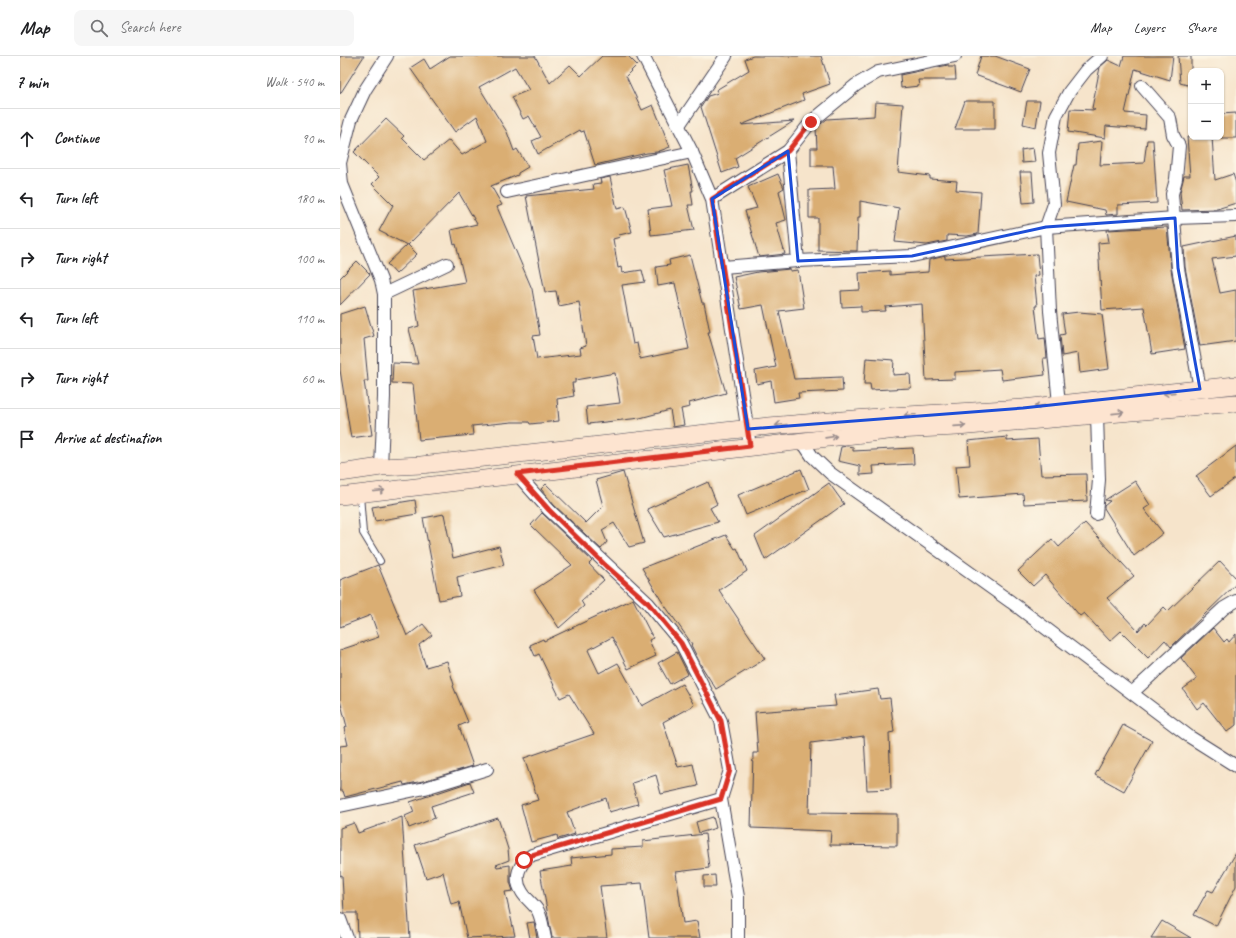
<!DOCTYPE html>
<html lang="en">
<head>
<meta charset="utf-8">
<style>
  :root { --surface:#fff; --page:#f6f6f6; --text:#202124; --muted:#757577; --line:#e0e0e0 }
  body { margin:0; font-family:Caveat,sans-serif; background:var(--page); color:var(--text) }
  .controls { position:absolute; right:12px; top:12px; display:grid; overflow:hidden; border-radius:8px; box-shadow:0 1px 3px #0004 }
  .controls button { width:36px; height:36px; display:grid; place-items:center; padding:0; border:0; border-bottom:1px solid var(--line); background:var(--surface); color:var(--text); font:20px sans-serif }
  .stop { position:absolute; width:12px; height:12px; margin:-9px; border:3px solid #d93025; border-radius:50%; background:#fff }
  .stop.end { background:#d93025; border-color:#fff; box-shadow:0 1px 4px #0008 }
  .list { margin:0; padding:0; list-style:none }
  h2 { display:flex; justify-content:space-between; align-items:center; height:52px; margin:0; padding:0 16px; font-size:17px }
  h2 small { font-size:13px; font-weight:400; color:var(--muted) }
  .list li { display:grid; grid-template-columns:26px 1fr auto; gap:12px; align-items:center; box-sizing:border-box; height:60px; padding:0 16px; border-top:1px solid var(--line) }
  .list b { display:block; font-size:15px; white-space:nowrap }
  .list em { font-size:13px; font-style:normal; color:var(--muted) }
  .icon { flex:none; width:22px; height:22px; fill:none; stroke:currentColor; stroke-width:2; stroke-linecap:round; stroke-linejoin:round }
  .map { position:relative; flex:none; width:896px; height:882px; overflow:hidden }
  header { display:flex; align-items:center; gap:24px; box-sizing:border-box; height:56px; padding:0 20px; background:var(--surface); border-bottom:1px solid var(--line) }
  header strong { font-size:19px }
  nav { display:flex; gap:22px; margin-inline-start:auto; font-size:14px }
  .search { width:280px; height:36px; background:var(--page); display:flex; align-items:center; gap:10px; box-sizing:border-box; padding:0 14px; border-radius:8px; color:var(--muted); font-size:15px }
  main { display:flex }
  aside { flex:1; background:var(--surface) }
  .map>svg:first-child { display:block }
</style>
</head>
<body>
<header>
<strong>Map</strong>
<div class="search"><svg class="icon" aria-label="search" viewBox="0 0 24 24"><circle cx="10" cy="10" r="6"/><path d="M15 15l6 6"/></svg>Search here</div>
<nav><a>Map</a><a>Layers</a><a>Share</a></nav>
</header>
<main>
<aside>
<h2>7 min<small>Walk · 540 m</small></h2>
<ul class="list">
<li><svg class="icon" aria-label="ahead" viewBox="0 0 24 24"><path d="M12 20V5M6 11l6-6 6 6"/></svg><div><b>Continue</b></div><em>90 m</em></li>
<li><svg class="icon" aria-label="left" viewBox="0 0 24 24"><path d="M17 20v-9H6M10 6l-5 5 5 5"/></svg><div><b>Turn left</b></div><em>180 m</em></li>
<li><svg class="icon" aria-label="right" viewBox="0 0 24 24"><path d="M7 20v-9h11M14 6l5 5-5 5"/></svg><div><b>Turn right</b></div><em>100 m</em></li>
<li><svg class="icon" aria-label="left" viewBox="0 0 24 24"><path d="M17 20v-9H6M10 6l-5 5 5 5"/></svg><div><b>Turn left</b></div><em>110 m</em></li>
<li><svg class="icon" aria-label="right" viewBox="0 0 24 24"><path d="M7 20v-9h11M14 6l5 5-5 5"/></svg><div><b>Turn right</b></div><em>60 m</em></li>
<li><svg class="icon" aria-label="arrive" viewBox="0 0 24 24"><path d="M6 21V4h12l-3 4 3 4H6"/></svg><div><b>Arrive at destination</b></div></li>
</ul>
</aside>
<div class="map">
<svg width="896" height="882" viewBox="0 0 896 882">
  <rect width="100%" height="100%" fill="#fcf5e5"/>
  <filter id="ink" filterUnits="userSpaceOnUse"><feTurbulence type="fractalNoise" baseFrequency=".025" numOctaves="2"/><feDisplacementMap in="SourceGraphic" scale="8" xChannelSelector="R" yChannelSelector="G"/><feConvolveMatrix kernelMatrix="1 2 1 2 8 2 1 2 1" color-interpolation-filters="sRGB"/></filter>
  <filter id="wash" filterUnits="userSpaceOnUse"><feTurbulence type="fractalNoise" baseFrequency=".012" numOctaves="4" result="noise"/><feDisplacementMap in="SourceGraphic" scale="16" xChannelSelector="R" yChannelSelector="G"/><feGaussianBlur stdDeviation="0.9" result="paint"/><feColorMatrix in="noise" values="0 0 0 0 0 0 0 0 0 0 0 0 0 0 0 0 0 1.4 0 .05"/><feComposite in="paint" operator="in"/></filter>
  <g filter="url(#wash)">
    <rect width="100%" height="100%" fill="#f6e4cb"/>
    <g id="blocks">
      <!-- building -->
      <g fill="#daae73">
        <polygon points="0,0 24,0 0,38"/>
        <polygon points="110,0 195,0 210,27 230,9 241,20 262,0 288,0 297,9 286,20 302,54 313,49 330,91 317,96 307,97 255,109 244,75 241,76 240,74 198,98 192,85 201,81 189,60 183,63 172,41 189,34 175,11 139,31 167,76 174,95 177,93 188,111 178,117 178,119 151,130 162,149 157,151 192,233 200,279 193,280 197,303 241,298 240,292 246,290 239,246 219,250 216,235 205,236 186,140 254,133 253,128 261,127 260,123 270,121 277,153 285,151 292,176 279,179 280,181 273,183 278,212 281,211 282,217 302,214 305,226 282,229 293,288 297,287 300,303 349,293 335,227 318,230 316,211 330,209 329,204 350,199 362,247 364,247 370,276 368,276 386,337 349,347 350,351 341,353 344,369 333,371 330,354 300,362 248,368 246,351 280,347 275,317 235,324 235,327 232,327 234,340 217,343 219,365 190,368 189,366 172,366 132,370 133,379 79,384 73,328 52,327 53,307 78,308 69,273 79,270 73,235 125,226 116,188 114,189 111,174 137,168 119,137 68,189 77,198 56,218 47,208 67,189 39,175 53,149 32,128 39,121 14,96 46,63 64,80 62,82 84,104 109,84 122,99 147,85 137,60 115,76 70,12 84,3 90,13"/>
        <polygon points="413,0 481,0 490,28 462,38 464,44 401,69 454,65 395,102 398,111 382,117 361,51 368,40 378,37 376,34 409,14 405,3"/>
        <polygon points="641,0 655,0 690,13 681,36 635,19"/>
        <polygon points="784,0 833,0 830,24 795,13 785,57 806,59 805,73 766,70 765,82 728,76 730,53 755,54 752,52 760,11 768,4 781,10"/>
        <polygon points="838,0 851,0 851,30 840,27"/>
        <polygon points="608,9 608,11 615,11 616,24 578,24 579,30 561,32 560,19"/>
        <polygon points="625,45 655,45 655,73 615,73"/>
        <polygon points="687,45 700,45 696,71 683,68"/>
        <polygon points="535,46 563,48 558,116 590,120 590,123 617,125 616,134 641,136 638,178 627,180 607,179 607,185 587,189 555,186 559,152 520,145 520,161 518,161 517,195 478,194 478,162 469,162 469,134 495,133 493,110 471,110 471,92 477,92 476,72 487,63 534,60"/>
        <polygon points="896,57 896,82 881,82 881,58"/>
        <polygon points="847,81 872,81 875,124 893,118 896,127 896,147 877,153 842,154 840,136 844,120 850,120"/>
        <polygon points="807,84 813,84 817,147 778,149 778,158 766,159 765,154 726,146 734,109 736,109 738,88 762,85 760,109 804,107"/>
        <polygon points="693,92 695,106 682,107 681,94"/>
        <polygon points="348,109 353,135 351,135 353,149 348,149 354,174 311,179 308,153 332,150 324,114"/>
        <polygon points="680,116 692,116 694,146 683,147"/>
        <polygon points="438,118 444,132 439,135 446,164 436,167 445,198 419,201 405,155 417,152 408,131"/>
        <polygon points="827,171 831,213 845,293 812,298 804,251 762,254 758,187 769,186 767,174"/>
        <polygon points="896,180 896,200 872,203 880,237 896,234 896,285 860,290 845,211 844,191"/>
        <polygon points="697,198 699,219 694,220 697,250 695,250 699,283 705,282 707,302 703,302 705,319 662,324 660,313 615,316 615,323 586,324 582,248 545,251 546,255 521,256 521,250 502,251 501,235 520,234 519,217 550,215 550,219 588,216 589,204 605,200 605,203"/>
        <polygon points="17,205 30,218 0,249 0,222"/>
        <polygon points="450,213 450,215 458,214 464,252 439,255 454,323 502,321 503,335 458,337 459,342 434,346 431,325 417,328 415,315 436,311 423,249 401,253 394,221 418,216"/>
        <polygon points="25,250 34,280 24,283 28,325 24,325 32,379 11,382 0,314 0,258"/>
        <polygon points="739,256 762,258 769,313 740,317 738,297 722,300 720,279 725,278 722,258"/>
        <polygon points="526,302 554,304 553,319 570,318 571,332 531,334 530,328 524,328"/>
        <polygon points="667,381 667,385 698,383 701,419 746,418 747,445 684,448 683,438 619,443 616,410 630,409 628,385"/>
        <polygon points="507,390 513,391 513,395 573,392 574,408 533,410 534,418 520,419 520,410 498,405 501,391"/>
        <polygon points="896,390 896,422 871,440 856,420"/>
        <polygon points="461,413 469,433 406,459 398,439"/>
        <polygon points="283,416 304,487 289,491 274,467 262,474 267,486 261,493 214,449 201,433 206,428 246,467 263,450 256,424"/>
        <polygon points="795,425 810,449 804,453 823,477 794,500 764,452 764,450 770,445 765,444"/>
        <polygon points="368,426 377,448 370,452 378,466 324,481 307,453"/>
        <polygon points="489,427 504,448 425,504 415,480"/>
        <polygon points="75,444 77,458 35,465 32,451"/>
        <polygon points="202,457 252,505 249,508 264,524 241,545 244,550 219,572 194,534 232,509 191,469"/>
        <polygon points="104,458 113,502 159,490 164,509 117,521 120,540 99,544 83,462"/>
        <polygon points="745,467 794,520 767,542 798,575 805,567 807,569 824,551 828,555 880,505 896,522 896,528 831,591 825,584 808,602 781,575 770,585 744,557 740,560 705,519 693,530 678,515 712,483 719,491"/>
        <polygon points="386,479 395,493 397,492 407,515 379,534 425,603 376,633 362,611 351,589 352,588 321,544 302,512"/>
        <polygon points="38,509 67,580 83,568 92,579 79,589 86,611 107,605 114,629 113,630 128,666 119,670 133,710 83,725 64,729 63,726 5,741 3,735 0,735 0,690 8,689 4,672 7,671 0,644 0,594 39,581 31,559 0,571 0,524"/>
        <polygon points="293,543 313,582 309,584 316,600 288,613 272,581 248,594 259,617 278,607 302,650 342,628 354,649 323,666 338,711 353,708 358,730 321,738 316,719 292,727 298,748 269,756 266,742 227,756 235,778 218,783 217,779 191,786 181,749 198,744 184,702 254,678 229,638 220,642 199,598 195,600 190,589 203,583 204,585"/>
        <polygon points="873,572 884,586 887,583 889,586 896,578 896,669 887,676 864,647 857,653 843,633 857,623 841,602"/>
        <polygon points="337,596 348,618 330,628 318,607"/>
        <polygon points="538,633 540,643 550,642 554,676 549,677 551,733 527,734 524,680 471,687 469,757 557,758 557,790 490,789 491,775 411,772 413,697 418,697 415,656 496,650 494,639"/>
        <polygon points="783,669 812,685 784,735 755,719"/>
        <polygon points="130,726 134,736 91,750 95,762 69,772 65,760 74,756 70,746"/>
        <polygon points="62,761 70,882 18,882 17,857 4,857 2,819 0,820 0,772 14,767 18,777"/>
        <polygon points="373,761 376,772 359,777 356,766"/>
        <polygon points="158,762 168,793 169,804 156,809 157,811 170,809 170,826 173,835 165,836 175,880 127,882 119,846 111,848 103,816 86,822 75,789"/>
        <polygon points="365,778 369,812 336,816 343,867 357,865 360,882 309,882 302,827 260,830 267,882 212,882 200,815 232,810 231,802 271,798 271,793 303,791 303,785"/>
        <polygon points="896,797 896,830 876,870 854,859 868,834 873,836"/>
        <polygon points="375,819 376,831 364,831 364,820"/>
        <polygon points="822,865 851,882 811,882"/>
        <polygon points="194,866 197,882 190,882 187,867"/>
      </g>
    </g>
  </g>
  <g filter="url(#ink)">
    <use href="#blocks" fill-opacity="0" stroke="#423f51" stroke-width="1"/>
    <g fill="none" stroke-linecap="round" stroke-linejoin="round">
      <defs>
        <polyline id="service" points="20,439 23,477 40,505"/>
        <g id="minor">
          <polyline points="303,0 352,96 372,143 410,390"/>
          <polyline points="802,30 830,62 833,79 839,90 836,123 832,138 838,212 860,333"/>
          <polyline points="339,69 386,0"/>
          <polyline points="448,95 458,205"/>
          <polyline points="167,136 352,96"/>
          <polyline points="372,143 448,95 471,66 516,29 538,16 615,0"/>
          <polyline points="383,211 458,205 572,200 706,171 835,162 896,160"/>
          <polyline points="44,238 107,208"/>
          <polyline points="719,348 710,255 706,171 714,148 709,97 716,60 729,36 746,14 762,0"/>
          <polyline points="462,385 472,400 490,417 671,546 850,681 896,710"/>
          <polyline points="41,411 44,341 44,238 41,224 2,128 0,107 11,64 25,34 47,0"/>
          <polyline points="177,418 209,454 308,547 341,587 381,665 390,714 381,743 398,841 398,882"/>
          <polyline points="756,458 759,424 757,359"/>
          <polyline points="793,636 884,552 896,545"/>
          <polyline points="0,750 85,732 147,713"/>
          <polyline points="0,863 7,882"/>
          <path d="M 205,882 C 203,874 202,863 198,855 C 194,848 186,843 182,836 C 173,822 179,807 192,799 L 381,743"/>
        </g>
        <g id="secondary">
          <polyline points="0,417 41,411 81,409 429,370 551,360 683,352 896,329"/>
          <polyline points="0,440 556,374 617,371 896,347"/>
        </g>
      </defs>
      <!-- service casing -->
      <use href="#service" stroke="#423f51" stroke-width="8"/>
      <!-- minor casing -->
      <use href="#minor" stroke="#423f51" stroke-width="14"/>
      <!-- secondary casing -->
      <use href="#secondary" stroke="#423f51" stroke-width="18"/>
      <!-- service -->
      <use href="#service" stroke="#fff" stroke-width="6"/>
      <!-- minor -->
      <use href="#minor" stroke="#fff" stroke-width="12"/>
      <!-- secondary -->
      <use href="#secondary" stroke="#fde4d0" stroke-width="17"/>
    </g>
    <!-- one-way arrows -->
    <defs><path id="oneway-shaft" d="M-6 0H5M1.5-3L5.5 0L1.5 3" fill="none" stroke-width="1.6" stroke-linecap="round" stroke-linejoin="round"/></defs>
    <g stroke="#9a8d8d">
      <use href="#oneway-shaft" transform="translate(829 337) rotate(174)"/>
      <use href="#oneway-shaft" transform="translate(700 350) rotate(174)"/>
      <use href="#oneway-shaft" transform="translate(778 357) rotate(-6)"/>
      <use href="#oneway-shaft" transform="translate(570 359) rotate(177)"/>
      <use href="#oneway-shaft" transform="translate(441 369) rotate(175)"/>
      <use href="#oneway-shaft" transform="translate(620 370) rotate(-4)"/>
      <use href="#oneway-shaft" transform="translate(491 381) rotate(-8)"/>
      <use href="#oneway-shaft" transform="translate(39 435) rotate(-6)"/>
    </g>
  </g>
  <g fill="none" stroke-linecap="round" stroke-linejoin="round" filter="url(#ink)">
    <!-- route -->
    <polyline stroke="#d93025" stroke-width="5" points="184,804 192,799 381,743 390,714 381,665 341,587 308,547 266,510 209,454 177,418 410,390 372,143 448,95 471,66"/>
  </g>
  <!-- marked area -->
  <path fill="none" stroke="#1d4ed8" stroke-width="3" stroke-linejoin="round" d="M 448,95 L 458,205 L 572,200 L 706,171 L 835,162 L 838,212 L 860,333 L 683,352 L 408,373 L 372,143 Z"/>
</svg>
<div class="controls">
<button>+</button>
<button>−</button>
</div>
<div class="stop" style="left:184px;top:804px"></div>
<div class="stop end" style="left:471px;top:66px"></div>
</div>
</main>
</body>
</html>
